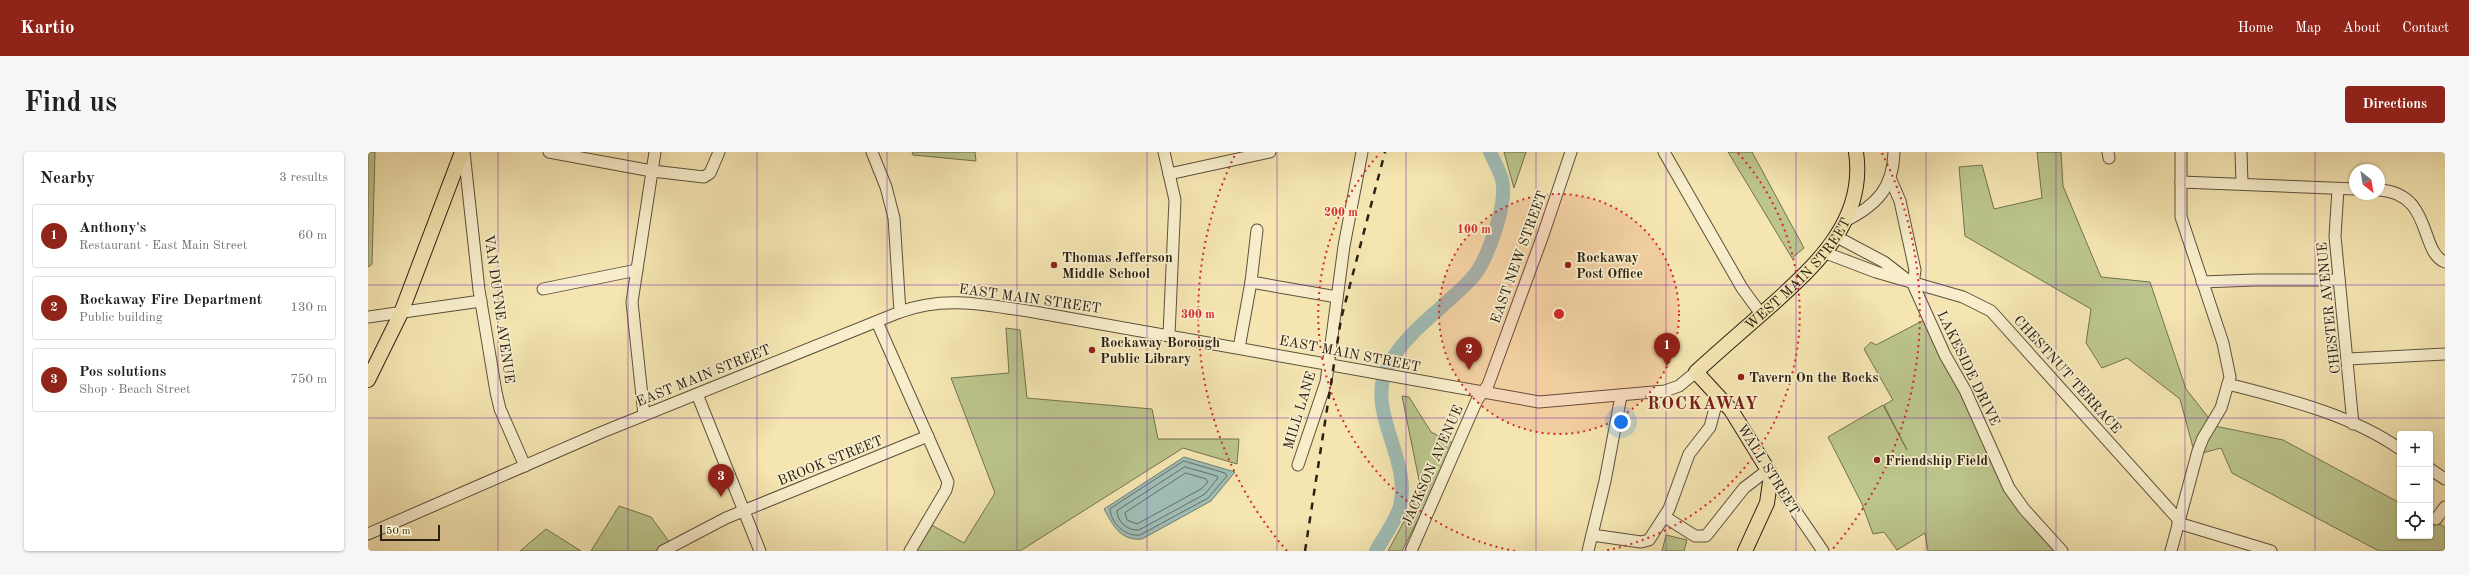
<!DOCTYPE html>
<html lang="en">
<head>
<meta charset="utf-8">
<style>
  :root { --surface:#fff; --page:#f6f6f6; --text:#202124; --muted:#757577; --line:#e0e0e0; --accent:#8f2418 }
  body { margin:0; font-family:"Old Standard TT",serif; background:var(--page); color:var(--text) }
  .controls { position:absolute; right:12px; bottom:12px; display:grid; overflow:hidden; border-radius:4px; box-shadow:0 1px 3px #0004 }
  .controls button { width:36px; height:36px; display:grid; place-items:center; padding:0; border:0; border-bottom:1px solid var(--line); background:var(--surface); color:var(--text); font:20px sans-serif }
  .compass { position:absolute; left:1981px; top:12px; width:36px; height:36px; border-radius:50%; background:var(--surface); box-shadow:0 1px 3px #0004; rotate:149deg }
  .scale { position:absolute; left:12px; bottom:10px; width:60px; box-sizing:border-box; padding-left:4px; border:2px solid #2b2015; border-top:0; font-size:11px; line-height:14px; white-space:nowrap; color:#2b2015; -webkit-text-stroke:3px #f8eecc; paint-order:stroke }
  .you { position:absolute; left:1253px; top:270px; width:14px; height:14px; margin:-10px; border:3px solid #fff; border-radius:50%; background:#1a73e8; box-shadow:0 0 0 6px #1a73e833 }
  .badge { display:grid; place-items:center; width:26px; height:26px; border-radius:50%; background:var(--accent); color:#fff; font-size:13px; font-weight:700 }
  .pin { position:absolute; translate:-50% -33px; filter:drop-shadow(0 1px 2px #0008) }
  .pin::after { content:''; position:absolute; top:21px; width:14px; height:12px; background:inherit; clip-path:polygon(0 0,100% 0,50% 100%) }
  .list { margin:0; padding:0; list-style:none }
  h2 { display:flex; justify-content:space-between; align-items:center; height:52px; margin:0; padding:0 16px; font-size:17px }
  h2 small { font-size:13px; font-weight:400; color:var(--muted) }
  .list li { display:grid; grid-template-columns:26px 1fr auto; gap:12px; align-items:center; box-sizing:border-box; height:64px; margin:0 8px 8px; padding:0 8px; border:1px solid var(--line); border-radius:4px }
  .list b { display:block; font-size:15px; white-space:nowrap }
  .list p { margin:0; font-size:13px; white-space:nowrap; color:var(--muted) }
  .list em { font-size:13px; font-style:normal; color:var(--muted) }
  .icon { flex:none; width:22px; height:22px; fill:none; stroke:currentColor; stroke-width:2; stroke-linecap:round; stroke-linejoin:round }
  .map { position:relative; flex:none; width:2077px; height:399px; overflow:hidden; border-radius:4px }
  header { display:flex; align-items:center; gap:24px; box-sizing:border-box; height:56px; padding:0 20px; background:var(--accent); color:#fff }
  header strong { font-size:19px }
  nav { display:flex; gap:22px; margin-inline-start:auto; font-size:14px }
  .intro { display:flex; align-items:center; justify-content:space-between; box-sizing:border-box; height:96px; padding:0 24px }
  h1 { margin:0; font-size:28px }
  .button { padding:10px 18px; border-radius:4px; background:var(--accent); color:#fff; font-size:14px; font-weight:700 }
  main { display:flex; gap:24px; padding:0 24px }
  aside { flex:1; background:var(--surface); border-radius:4px; box-shadow:0 1px 3px #0004 }
  .map>svg:first-child { display:block }
</style>
</head>
<body>
<header>
<strong>Kartio</strong>
<nav><a>Home</a><a>Map</a><a>About</a><a>Contact</a></nav>
</header>
<div class="intro"><h1>Find us</h1><a class="button">Directions</a></div>
<main>
<aside>
<h2>Nearby<small>3 results</small></h2>
<ul class="list">
<li><span class="badge">1</span><div><b>Anthony's</b><p>Restaurant · East Main Street</p></div><em>60 m</em></li>
<li><span class="badge">2</span><div><b>Rockaway Fire Department</b><p>Public building</p></div><em>130 m</em></li>
<li><span class="badge">3</span><div><b>Pos solutions</b><p>Shop · Beach Street</p></div><em>750 m</em></li>
</ul>
</aside>
<div class="map">
<svg width="2077" height="399" viewBox="0 0 2077 399">
  <rect width="100%" height="100%" fill="#f4e5b1"/>
  <filter id="stains"><feTurbulence type="fractalNoise" baseFrequency=".005" numOctaves="4"/><feColorMatrix values="0 0 0 0 .2 0 0 0 0 .09 0 0 0 0 .02 0 0 0 .5 -.17"/></filter>
  <radialGradient id="worn" r=".72"><stop offset=".6" stop-color="#630" stop-opacity="0"/><stop offset="1" stop-color="#630" stop-opacity=".3"/></radialGradient>
  <!-- green -->
  <g fill="#bbc58c" stroke="#737250">
    <polygon points="0,0 7,0 4,112 0,115"/>
    <polygon points="544,0 607,0 608,9 545,3"/>
    <polygon points="1136,0 1158,0 1146,36"/>
    <polygon points="1360,0 1384,0 1436,96 1424,106"/>
    <polygon points="1669,0 1693,0 1695,34 1733,125 1782,130 1818,237 1847,274 1915,288 2032,351 2032,384 2062,384 2062,367 2077,375 2077,399 2011,399 1864,321 1853,296 1827,303 1812,247 1759,206 1734,216 1718,191 1723,157 1597,84 1591,15 1614,13 1626,57 1674,46"/>
    <polygon points="1558,167 1631,318 1696,399 1560,399 1557,381 1529,398 1516,380 1505,382 1494,352 1460,285 1515,253 1539,298 1516,253 1525,248 1496,197 1503,190 1508,193"/>
    <polygon points="638,176 652,178 659,246 784,257 790,287 871,287 869,312 815,296 652,399 541,399 560,371 596,391 627,341 583,226 641,221"/>
    <polygon points="1034,244 1041,245 1063,280 1088,293 1034,399 1020,399 1053,338"/>
    <polygon points="251,354 283,365 302,391 287,399 223,399"/>
    <polygon points="178,377 213,399 152,399"/>
    <polygon points="1298,383 1319,388 1316,399 1294,399"/>
  </g>
  <!-- water -->
  <path fill="#9fbdb5" stroke="#717e75" d="M 816,305 L 867,320 L 843,349 L 774,387 C 752,389 745,373 736,357 Z"/>
  <g fill="none" stroke-linecap="round" stroke-linejoin="round">
    <!-- shore -->
    <g stroke="#656e65" stroke-width="1">
      <path d="M 816,309 L 857,321 L 859,324 L 840,346 L 772,383 C 758,385 743,372 742,357 Z"/>
      <path d="M 817,315 L 849,324 L 850,326 L 837,342 L 771,378 C 760,379 749,370 749,359 Z"/>
      <polygon points="818,321 838,327 840,330 833,337 769,372 759,368 757,361"/>
    </g>
    <!-- river -->
    <path stroke="#9fbdb5" stroke-width="14" d="M 1008,399 C 1015,386 1029,367 1032,354 C 1044,305 995,258 1021,212 C 1042,176 1076,156 1103,127 C 1119,111 1137,56 1135,34 C 1135,23 1126,10 1122,0"/>
    <defs>
      <g id="minor">
        <polyline points="96,0 111,138 128,240 132,257 157,314"/>
        <polyline points="181,0 284,19 336,25 342,21 351,0"/>
        <polyline points="504,0 518,35 526,66 532,160"/>
        <polyline points="796,0 807,48 801,183"/>
        <polyline points="1296,0 1374,136 1393,162"/>
        <polyline points="1740,0 1741,6"/>
        <polyline points="1873,0 1874,31"/>
        <polyline points="801,22 902,0"/>
        <polyline points="1523,28 1532,49 1547,118 1545,132 1577,203 1597,238 1641,336 1656,357 1694,399"/>
        <polyline points="1813,30 1987,37"/>
        <polyline points="1970,37 1967,84 1985,272"/>
        <path d="M 2011,38 C 2065,41 2051,100 2077,110"/>
        <path d="M 1477,69 C 1509,53 1525,36 1526,0"/>
        <polyline points="889,78 883,130 969,145"/>
        <polyline points="1469,85 1516,110 1538,127"/>
        <polyline points="1458,101 1508,120 1595,145 1623,159 1810,367"/>
        <polyline points="1834,130 1887,128 1971,128"/>
        <polyline points="175,137 269,118"/>
        <polyline points="0,165 113,149"/>
        <polyline points="509,170 580,330 578,338 542,399"/>
        <polyline points="871,196 883,130"/>
        <polyline points="1980,207 2077,202"/>
        <path d="M 1860,232 C 1918,247 1982,262 2032,297"/>
        <polyline points="329,242 392,399"/>
        <polyline points="276,263 264,150 287,0"/>
        <polyline points="930,313 958,230 976,94 994,0"/>
        <polyline points="2062,317 2077,327"/>
        <polyline points="1403,323 1455,399"/>
        <polyline points="1297,365 1327,384 1338,384 1376,336 1393,323 1401,319"/>
        <polyline points="2068,367 2077,355"/>
        <polyline points="1810,371 1903,399"/>
        <path d="M 0,382 L 232,281 L 532,160 C 577,143 619,153 666,160 L 1171,250 L 1297,239 L 1311,234 L 1328,220"/>
        <polyline points="1224,383 1273,390 1281,388 1301,357 1321,302 1342,275 1350,245"/>
        <polyline points="295,399 358,366 560,284"/>
        <polyline points="1043,399 1109,248 1120,233 1175,83 1203,0"/>
        <polyline points="1220,399 1237,329 1253,244"/>
        <polyline points="1803,399 1830,299 1835,286 1853,256 1862,225 1855,191 1813,65 1813,0"/>
      </g>
      <g id="major">
        <polyline points="0,228 33,161 94,0"/>
        <path id="s1" d="M 1377,399 L 1399,351 L 1403,323 L 1363,258 L 1328,220 C 1353,197 1380,174 1406,151 C 1450,111 1498,67 1488,0"/>
      </g>
    </defs>
    <!-- minor casing -->
    <use href="#minor" stroke="#5d513c" stroke-width="13"/>
    <!-- major casing -->
    <use href="#major" stroke="#2b2015" stroke-width="16"/>
    <!-- minor -->
    <use href="#minor" stroke="#f8eecc" stroke-width="11"/>
    <!-- major -->
    <use href="#major" stroke="#f4e5b1" stroke-width="14"/>
    <!-- rail -->
    <polyline stroke="#2b2015" stroke-width="2.5" stroke-dasharray="7 7" stroke-linecap="butt" points="937,399 973,167 1017,0"/>
  </g>
  <!-- grid -->
  <path fill="none" stroke="#7b2cbf" stroke-width="1" stroke-opacity="0.55" d="M 130,0 L 130,399M 260,0 L 260,399M 389,0 L 389,399M 519,0 L 519,399M 649,0 L 649,399M 779,0 L 779,399M 909,0 L 909,399M 1038,0 L 1038,399M 1168,0 L 1168,399M 1298,0 L 1298,399M 1428,0 L 1428,399M 1558,0 L 1558,399M 1688,0 L 1688,399M 1817,0 L 1817,399M 1947,0 L 1947,399M 0,133 L 2077,133M 0,266 L 2077,266"/>
  <!-- distance rings -->
  <circle cx="1191" cy="162" r="120" fill="#d62828" fill-opacity=".12"/>
  <g fill="none" stroke="#d62828" stroke-width="2" stroke-dasharray="2 4">
    <circle cx="1191" cy="162" r="120"/>
    <path d="M1147 399A241 241 0 0 1 1012 1M1370 1A241 241 0 0 1 1235 399"/>
    <path d="M919 399A361 361 0 0 1 868 1M1514 1A361 361 0 0 1 1463 399"/>
  </g>
  <!-- markers -->
  <g fill="#8f2418" stroke="#f8eecc" stroke-width="1.5">
    <circle cx="686" cy="113" r="4"/>
    <circle cx="1200" cy="113" r="4"/>
    <circle cx="724" cy="198" r="4"/>
    <circle cx="1373" cy="225" r="4"/>
    <circle cx="1509" cy="308" r="4"/>
  </g>
  <g text-anchor="middle" stroke-width="3.5" stroke-linejoin="round" paint-order="stroke">
    <!-- poi labels -->
    <g font-size="14" font-weight="bold" fill="#2b2015" stroke="#f8eecc" text-anchor="start">
      <text x="694" y="110">Thomas Jefferson<tspan x="694" dy="16">Middle School</tspan></text>
      <text x="1208" y="110">Rockaway<tspan x="1208" dy="16">Post Office</tspan></text>
      <text x="732" y="195">Rockaway Borough<tspan x="732" dy="16">Public Library</tspan></text>
      <text x="1381" y="230">Tavern On the Rocks</text>
      <text x="1517" y="313">Friendship Field</text>
    </g>
    <!-- street labels -->
    <g font-size="14" fill="#2b2015" stroke="#f8eecc">
      <text transform="translate(1150 105) rotate(-70)" y="5">EAST NEW STREET</text>
      <text dy="5" stroke="none"><textPath href="#s1" startOffset="351">WEST MAIN STREET</textPath></text>
      <text transform="translate(662 146) rotate(8)" y="5">EAST MAIN STREET</text>
      <text transform="translate(1960 156) rotate(-96)" y="5">CHESTER AVENUE</text>
      <text transform="translate(132 157) rotate(82)" y="5">VAN DUYNE AVENUE</text>
      <text transform="translate(982 201) rotate(11)" y="5">EAST MAIN STREET</text>
      <text transform="translate(1601 216) rotate(64)" y="5">LAKESIDE DRIVE</text>
      <text transform="translate(1700 222) rotate(48)" y="5">CHESTNUT TERRACE</text>
      <text transform="translate(335 223) rotate(-22)" y="5">EAST MAIN STREET</text>
      <text transform="translate(931 258) rotate(-73)" y="5">MILL LANE</text>
      <text transform="translate(462 308) rotate(-22)" y="5">BROOK STREET</text>
      <text transform="translate(1064 313) rotate(-66)" y="5">JACKSON AVENUE</text>
      <text transform="translate(1401 317) rotate(58)" y="5">WALL STREET</text>
    </g>
    <!-- district labels -->
    <g font-size="18" font-weight="bold" letter-spacing="1" fill="#7a1f14" stroke="#f8eecc">
      <text x="1335" y="257">ROCKAWAY</text>
    </g>
  </g>
  <circle cx="1191" cy="162" r="6" fill="#d62828" stroke="#f8eecc" stroke-width="2"/>
  <g font-size="12" text-anchor="middle" font-weight="bold" fill="#d62828" stroke="#f8eecc" stroke-width="3.5" stroke-linejoin="round" paint-order="stroke">
    <text x="973" y="64">200 m</text>
    <text x="1106" y="81">100 m</text>
    <text x="830" y="166">300 m</text>
  </g>
  <rect width="100%" height="100%" filter="url(#stains)"/>
  <rect width="100%" height="100%" fill="url(#worn)"/>
</svg>
<div class="controls">
<button>+</button>
<button>−</button>
<button><svg class="icon" aria-label="locate" viewBox="0 0 24 24"><circle cx="12" cy="12" r="6"/><path d="M12 2v4M12 18v4M2 12h4M18 12h4"/></svg></button>
</div>
<svg class="compass" viewBox="-18 -18 36 36"><path d="M0-13l5 13h-10z" fill="#e53935"/><path d="M0 13l5-13h-10z" fill="#757577"/></svg>
<div class="scale">50 m</div>
<div class="you"></div>
<div class="pin badge" style="left:1299px;top:214px">1</div>
<div class="pin badge" style="left:1101px;top:218px">2</div>
<div class="pin badge" style="left:353px;top:345px">3</div>
</div>
</main>
</body>
</html>
